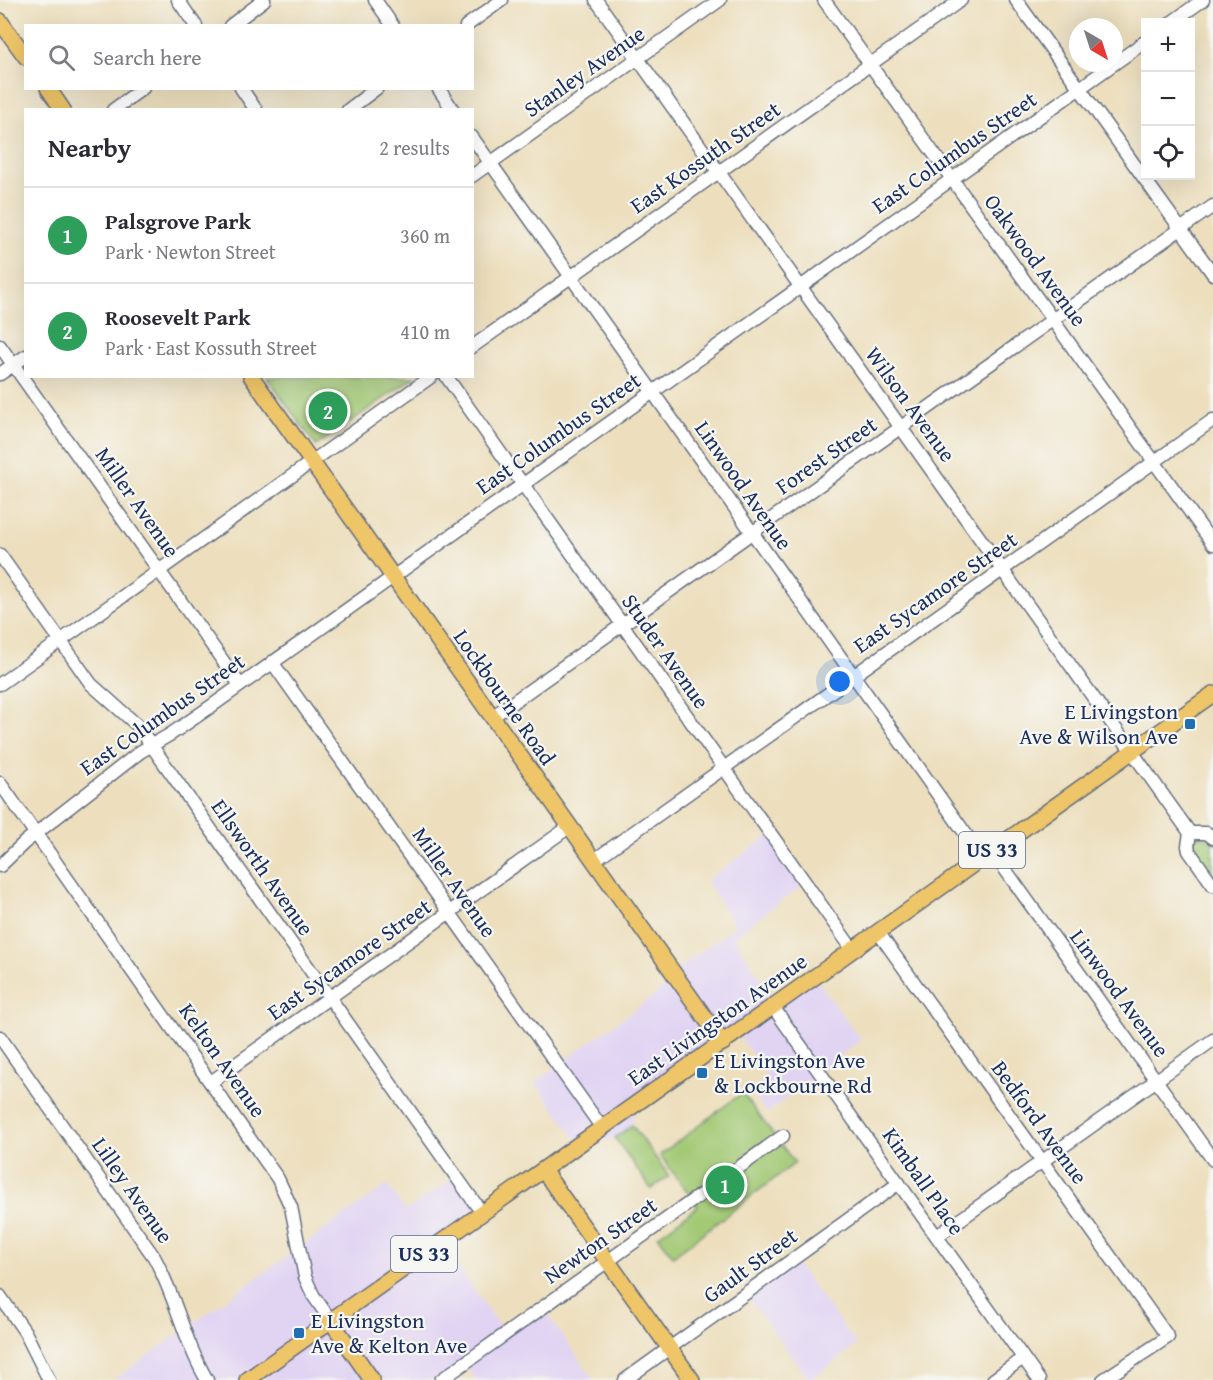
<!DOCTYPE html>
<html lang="en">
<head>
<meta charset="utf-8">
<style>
  :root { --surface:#fff; --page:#f2f2f3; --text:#2b2b33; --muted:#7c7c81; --line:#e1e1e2; --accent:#7c3aed }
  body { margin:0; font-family:"Gentium Book Plus",serif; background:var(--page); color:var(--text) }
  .controls { position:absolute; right:18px; top:18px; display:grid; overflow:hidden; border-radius:0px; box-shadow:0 6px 24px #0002 }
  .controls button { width:54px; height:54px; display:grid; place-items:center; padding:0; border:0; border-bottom:2px solid var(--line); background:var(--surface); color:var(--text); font:30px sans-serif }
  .compass { position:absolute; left:1069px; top:18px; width:54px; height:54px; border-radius:50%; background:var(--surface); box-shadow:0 6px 24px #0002; rotate:141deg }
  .you { position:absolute; left:840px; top:682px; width:21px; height:21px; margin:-15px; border:4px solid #fff; border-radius:50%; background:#1a73e8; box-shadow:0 0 0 9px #1a73e833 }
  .badge { display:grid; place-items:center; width:39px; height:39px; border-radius:50%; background:var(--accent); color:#fff; font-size:20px; font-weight:700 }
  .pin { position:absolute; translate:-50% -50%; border:3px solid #fff; box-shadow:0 2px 6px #0006 }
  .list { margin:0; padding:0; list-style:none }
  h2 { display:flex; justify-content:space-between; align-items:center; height:78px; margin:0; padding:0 24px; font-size:26px }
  h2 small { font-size:20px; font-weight:400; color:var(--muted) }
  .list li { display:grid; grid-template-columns:39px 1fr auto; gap:18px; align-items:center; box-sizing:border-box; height:96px; padding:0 24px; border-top:2px solid var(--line) }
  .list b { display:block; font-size:22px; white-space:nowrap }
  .list p { margin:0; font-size:20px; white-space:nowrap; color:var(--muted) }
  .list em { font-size:20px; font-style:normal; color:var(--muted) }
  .icon { flex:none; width:33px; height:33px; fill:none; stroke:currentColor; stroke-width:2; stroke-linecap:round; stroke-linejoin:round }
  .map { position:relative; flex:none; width:1213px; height:1380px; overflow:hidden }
  .search { position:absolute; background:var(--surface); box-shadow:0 6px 24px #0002; left:24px; top:24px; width:450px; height:66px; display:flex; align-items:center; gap:15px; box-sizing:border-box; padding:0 21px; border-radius:0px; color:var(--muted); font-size:22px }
  .panel { position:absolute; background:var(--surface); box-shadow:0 6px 24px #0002; left:24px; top:108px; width:450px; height:270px; border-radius:0px }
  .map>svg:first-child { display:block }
</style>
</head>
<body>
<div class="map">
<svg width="1213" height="1380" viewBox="0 0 1213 1380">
  <rect width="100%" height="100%" fill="#f6f6f2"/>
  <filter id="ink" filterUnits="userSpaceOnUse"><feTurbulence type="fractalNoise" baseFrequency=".0167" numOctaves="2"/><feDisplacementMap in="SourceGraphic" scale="12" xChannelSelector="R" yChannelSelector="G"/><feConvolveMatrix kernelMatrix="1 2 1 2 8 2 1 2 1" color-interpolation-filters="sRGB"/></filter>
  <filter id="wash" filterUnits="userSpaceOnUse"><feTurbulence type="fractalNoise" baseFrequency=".008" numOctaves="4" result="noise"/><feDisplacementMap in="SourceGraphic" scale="24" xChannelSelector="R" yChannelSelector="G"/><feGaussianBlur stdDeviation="1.35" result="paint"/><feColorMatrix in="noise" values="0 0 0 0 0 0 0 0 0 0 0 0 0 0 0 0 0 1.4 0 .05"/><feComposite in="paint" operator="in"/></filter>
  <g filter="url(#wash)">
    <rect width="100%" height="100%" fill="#eddfbd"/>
    <!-- built -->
    <g fill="#e1d4f3">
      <polygon points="772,834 807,882 733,937 778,1003 815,977 861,1040 767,1113 751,1092 768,1077 737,1034 634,1109 632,1125 615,1138 581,1146 535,1082 670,984 675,971 736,926 706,881"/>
      <polygon points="458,1175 484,1214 442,1244 505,1334 542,1307 594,1380 541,1380 539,1378 535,1380 476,1380 464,1364 441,1380 114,1380 387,1185 406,1211"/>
      <polygon points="793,1260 857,1345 810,1380 746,1295"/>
    </g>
    <!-- green -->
    <g fill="#a3c974" stroke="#5f7c69" stroke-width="1.5">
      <polygon points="267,377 414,377 316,446"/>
      <polygon points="1191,834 1213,839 1213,882 1189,841"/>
      <polygon points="742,1093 795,1163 673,1256 658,1236 698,1206 660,1155"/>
      <polygon points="632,1125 669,1176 651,1189 615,1138"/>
    </g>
  </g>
  <g filter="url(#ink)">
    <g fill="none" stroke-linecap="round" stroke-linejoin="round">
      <defs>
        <g id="minor">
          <polyline points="178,0 196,26"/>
          <polyline points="375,0 393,26"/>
          <polyline points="596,0 1190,833"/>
          <polyline points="824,0 1213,544"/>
          <polyline points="1016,0 1213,274"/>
          <polyline points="1172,22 1203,0"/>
          <polyline points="230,26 264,0"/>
          <polyline points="466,26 502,0"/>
          <polyline points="241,88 256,110"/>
          <polyline points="438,88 453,110"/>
          <polyline points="113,110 143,88"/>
          <polyline points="348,110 377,88"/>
          <polyline points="472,137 982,857"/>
          <polyline points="472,176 720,0"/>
          <polyline points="0,346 240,685"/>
          <polyline points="472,347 961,0"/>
          <polyline points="0,374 26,356"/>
          <polyline points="446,376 853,950"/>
          <polyline points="0,555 91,684 137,725 482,1213"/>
          <polyline points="272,662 602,1128"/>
          <polyline points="0,684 432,376"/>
          <polyline points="492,717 1213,206"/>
          <polyline points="0,783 278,1179 291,1207 305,1277 313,1295 331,1321"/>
          <polyline points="1190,833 1188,846 1189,851 1213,885"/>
          <polyline points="1190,833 1207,833 1213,838"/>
          <polyline points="992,851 1213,1160"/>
          <polyline points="593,861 1213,420"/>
          <polyline points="0,866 25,842 140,752 171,734 213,705 1146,41"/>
          <polyline points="878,932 1168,1337 1103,1380"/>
          <polyline points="773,1007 1039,1380"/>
          <path d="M 0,1037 L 154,1257 C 176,1297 184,1341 207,1380"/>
          <polyline points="211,1082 569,827"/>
          <polyline points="937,1236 1213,1040"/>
          <polyline points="0,1296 25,1332 49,1380"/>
          <polyline points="441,1380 783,1136"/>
          <polyline points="625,1380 899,1183"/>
          <polyline points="993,1380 1023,1358"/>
        </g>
        <g id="major">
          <polyline points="0,21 26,57"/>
          <polyline points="48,88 63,110"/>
          <polyline points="251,376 723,1043"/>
          <polyline points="543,1170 692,1380"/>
          <polyline points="331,1321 372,1380"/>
          <polyline points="247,1380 1213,694"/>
        </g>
      </defs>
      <!-- minor casing -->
      <use href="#minor" stroke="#646d7f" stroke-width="15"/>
      <!-- major casing -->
      <use href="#major" stroke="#646d7f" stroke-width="18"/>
      <!-- minor -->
      <use href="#minor" stroke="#fff" stroke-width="12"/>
      <!-- major -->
      <use href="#major" stroke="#eec569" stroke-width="15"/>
    </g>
  </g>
  <!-- markers -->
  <g fill="#1f6fb2" stroke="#f6f6f2" stroke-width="2">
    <rect x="1184" y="718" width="12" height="12" rx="3"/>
    <rect x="696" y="1067" width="12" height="12" rx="3"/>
    <rect x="293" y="1327" width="12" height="12" rx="3"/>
  </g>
  <g text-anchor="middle" stroke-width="4.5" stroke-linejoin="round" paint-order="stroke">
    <!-- shield labels -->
    <g fill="#f6f6f2" stroke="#5d6b8a" stroke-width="1.5">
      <rect x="959" y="832" width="66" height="36" rx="4.5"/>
      <rect x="391" y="1236" width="66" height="36" rx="4.5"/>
    </g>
    <g font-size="21" font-weight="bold" fill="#1b2f5e">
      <text x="992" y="857">US 33</text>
      <text x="424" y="1261">US 33</text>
    </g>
    <!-- street labels -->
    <g font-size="22" fill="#1b2f5e" stroke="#f6f6f2">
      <text transform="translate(584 71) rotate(-35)" y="8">Stanley Avenue</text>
      <text transform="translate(954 152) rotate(-35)" y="8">East Columbus Street</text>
      <text transform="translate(705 157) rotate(-35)" y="8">East Kossuth Street</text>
      <text transform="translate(1036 260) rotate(54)" y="8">Oakwood Avenue</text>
      <text transform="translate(911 404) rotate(54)" y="8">Wilson Avenue</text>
      <text transform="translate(558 433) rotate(-35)" y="8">East Columbus Street</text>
      <text transform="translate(826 455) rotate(-35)" y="8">Forest Street</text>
      <text transform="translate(744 485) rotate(55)" y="8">Linwood Avenue</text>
      <text transform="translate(138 502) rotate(55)" y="8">Miller Avenue</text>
      <text transform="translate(935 592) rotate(-35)" y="8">East Sycamore Street</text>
      <text transform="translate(666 651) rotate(55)" y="8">Studer Avenue</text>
      <text transform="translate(505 697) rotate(55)" y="8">Lockbourne Road</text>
      <text transform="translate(162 714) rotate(-35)" y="8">East Columbus Street</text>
      <text transform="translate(263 867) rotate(55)" y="8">Ellsworth Avenue</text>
      <text transform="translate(455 882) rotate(55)" y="8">Miller Avenue</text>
      <text transform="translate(349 959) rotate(-35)" y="8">East Sycamore Street</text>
      <text transform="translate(1120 993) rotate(54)" y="8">Linwood Avenue</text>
      <text transform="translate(717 1019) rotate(-35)" y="8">East Livingston Avenue</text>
      <text transform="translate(223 1060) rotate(55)" y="8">Kelton Avenue</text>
      <text transform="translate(1040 1122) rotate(54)" y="8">Bedford Avenue</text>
      <text transform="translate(924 1181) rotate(55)" y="8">Kimball Place</text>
      <text transform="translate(133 1190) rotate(55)" y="8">Lilley Avenue</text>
      <text transform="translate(600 1240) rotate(-35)" y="8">Newton Street</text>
      <text transform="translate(750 1265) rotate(-36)" y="8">Gault Street</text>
    </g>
    <!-- poi labels -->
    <g font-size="22" fill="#1b2f5e" stroke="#f6f6f2" text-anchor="start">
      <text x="1178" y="719" text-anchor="end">E Livingston<tspan x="1178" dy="25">Ave &amp; Wilson Ave</tspan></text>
      <text x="714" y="1068">E Livingston Ave<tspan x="714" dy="25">&amp; Lockbourne Rd</tspan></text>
      <text x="311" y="1328">E Livingston<tspan x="311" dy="25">Ave &amp; Kelton Ave</tspan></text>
    </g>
  </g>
</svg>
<div class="controls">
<button>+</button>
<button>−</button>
<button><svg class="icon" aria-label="locate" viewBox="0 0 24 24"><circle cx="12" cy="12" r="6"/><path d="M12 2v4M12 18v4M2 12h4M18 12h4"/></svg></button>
</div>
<svg class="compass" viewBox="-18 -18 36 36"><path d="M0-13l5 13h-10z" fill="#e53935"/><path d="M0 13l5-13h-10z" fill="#7c7c81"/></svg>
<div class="you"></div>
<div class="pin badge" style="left:725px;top:1185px;background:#2e9e5b">1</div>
<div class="pin badge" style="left:328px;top:411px;background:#2e9e5b">2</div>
<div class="search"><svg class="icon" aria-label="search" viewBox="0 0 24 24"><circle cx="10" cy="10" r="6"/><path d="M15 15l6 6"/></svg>Search here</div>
<section class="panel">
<h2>Nearby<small>2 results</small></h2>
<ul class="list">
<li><span class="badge" style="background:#2e9e5b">1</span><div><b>Palsgrove Park</b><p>Park · Newton Street</p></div><em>360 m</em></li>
<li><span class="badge" style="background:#2e9e5b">2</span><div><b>Roosevelt Park</b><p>Park · East Kossuth Street</p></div><em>410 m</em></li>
</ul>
</section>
</div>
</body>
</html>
